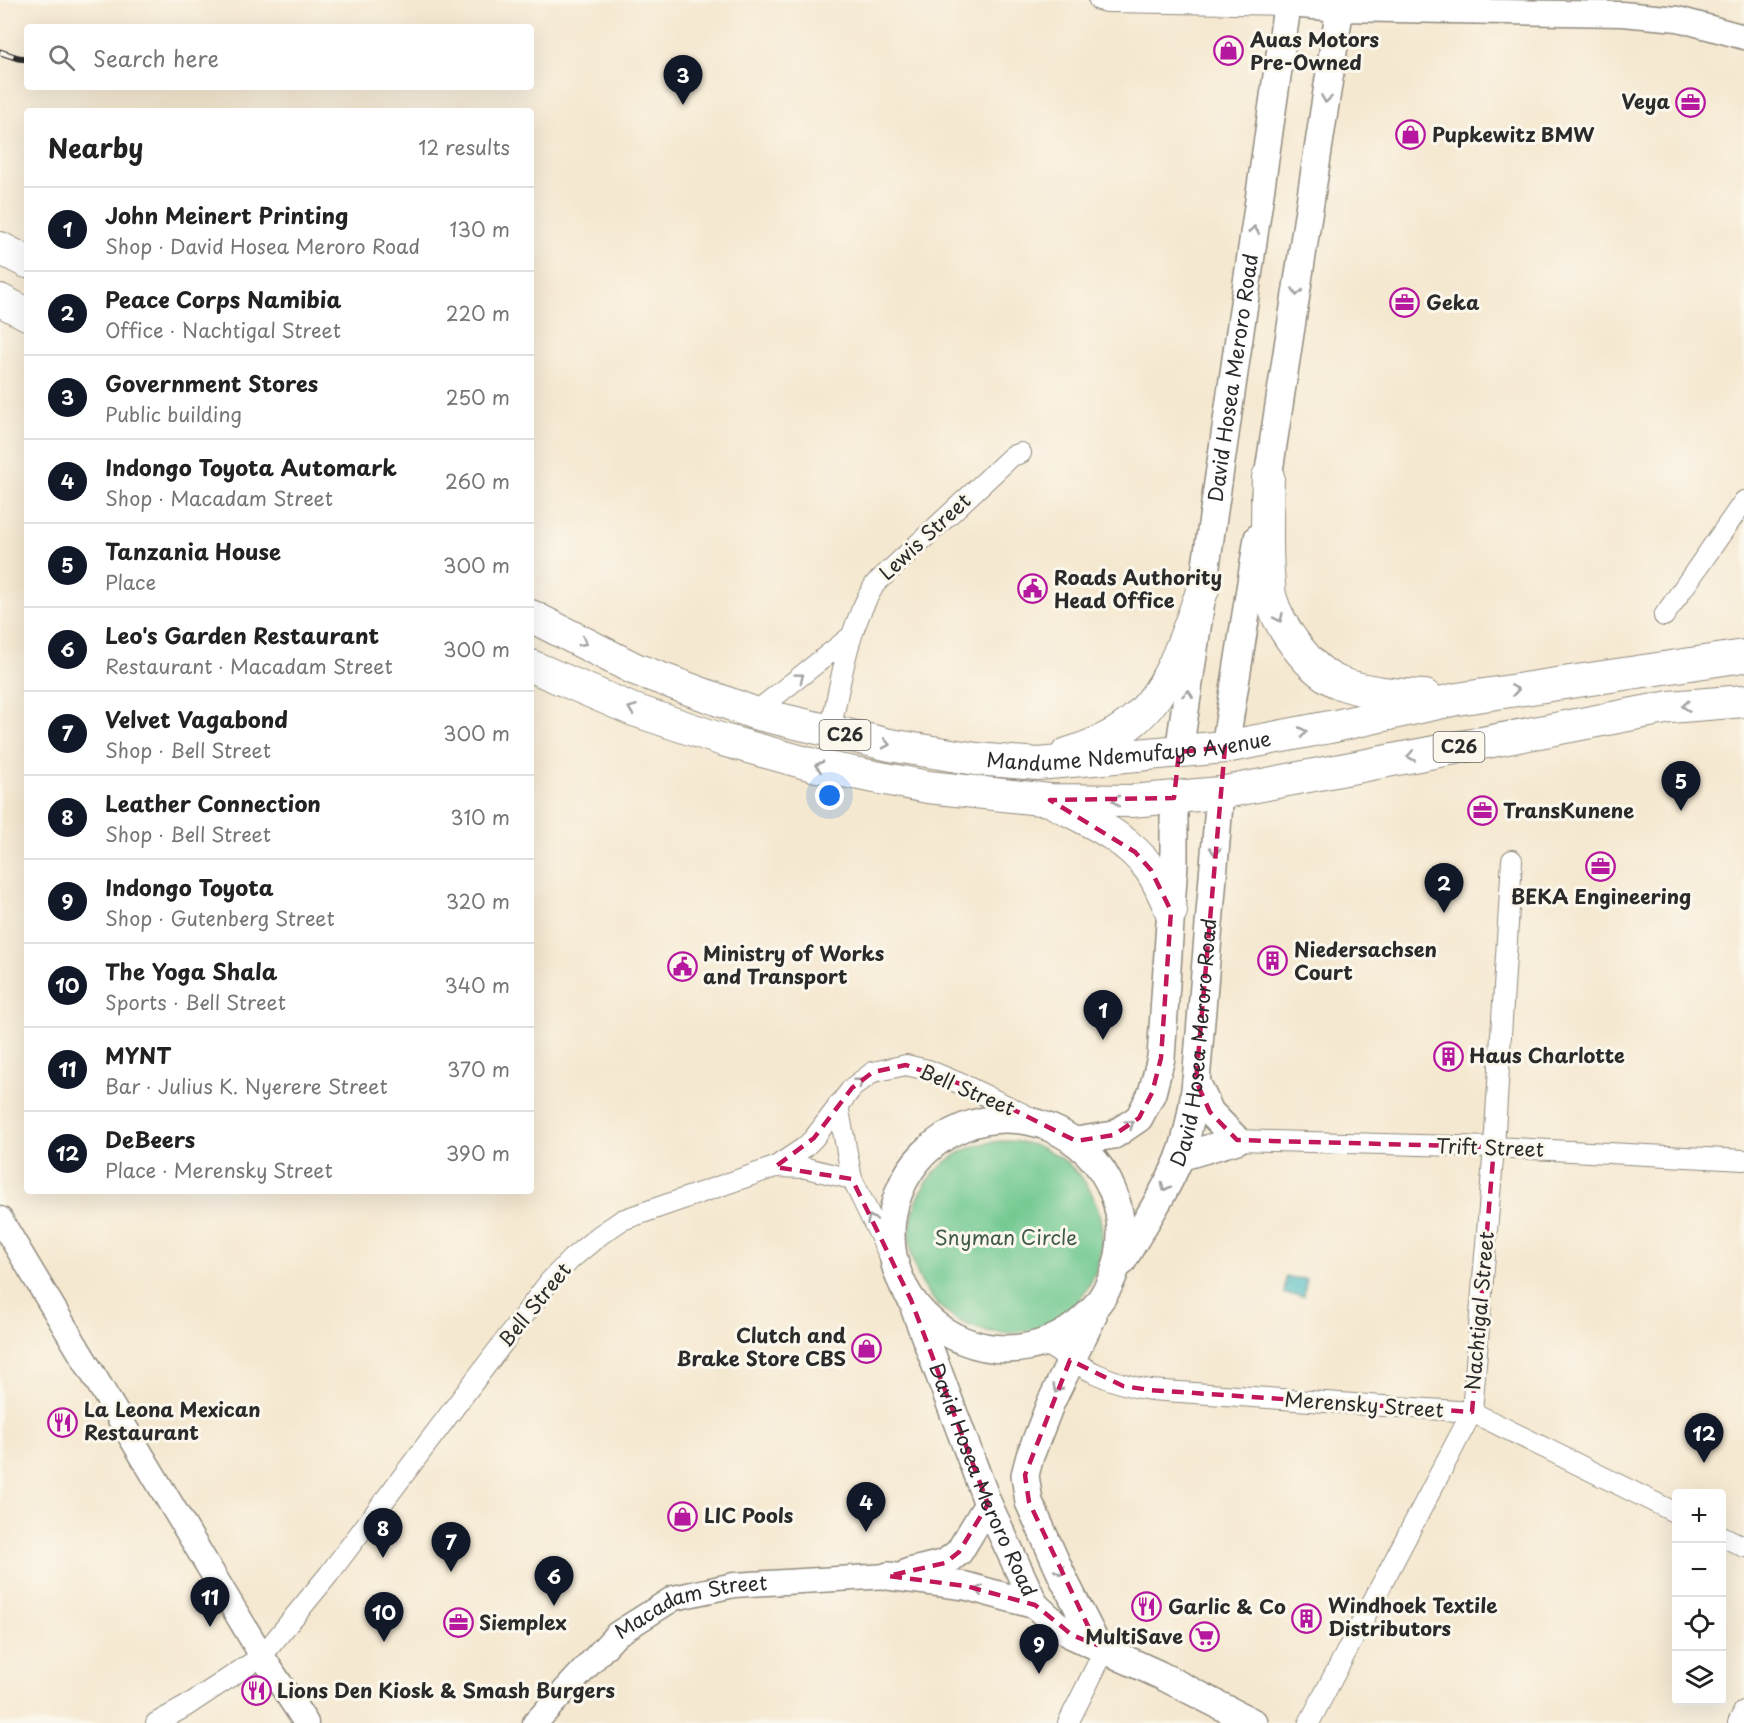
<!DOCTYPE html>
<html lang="en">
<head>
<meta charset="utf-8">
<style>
  :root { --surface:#fff; --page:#f6f6f6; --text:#222; --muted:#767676; --line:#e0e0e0; --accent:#111827 }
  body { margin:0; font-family:"Playpen Sans",sans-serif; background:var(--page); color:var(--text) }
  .controls { position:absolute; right:18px; bottom:18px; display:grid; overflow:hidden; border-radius:6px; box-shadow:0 6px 24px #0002 }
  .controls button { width:54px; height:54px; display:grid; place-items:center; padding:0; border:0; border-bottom:2px solid var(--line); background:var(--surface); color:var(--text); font:30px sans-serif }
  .you { position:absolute; left:830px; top:796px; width:21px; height:21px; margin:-15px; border:4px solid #fff; border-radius:50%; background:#1a73e8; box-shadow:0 0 0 9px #1a73e833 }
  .badge { display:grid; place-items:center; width:39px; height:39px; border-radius:50%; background:var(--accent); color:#fff; font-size:20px; font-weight:700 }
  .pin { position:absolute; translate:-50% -50px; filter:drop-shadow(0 2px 3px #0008) }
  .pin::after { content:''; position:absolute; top:32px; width:21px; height:18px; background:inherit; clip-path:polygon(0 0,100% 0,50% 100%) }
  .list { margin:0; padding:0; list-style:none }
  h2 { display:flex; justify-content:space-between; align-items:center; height:78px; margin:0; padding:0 24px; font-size:26px }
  h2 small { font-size:20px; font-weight:400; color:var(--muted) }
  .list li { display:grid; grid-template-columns:39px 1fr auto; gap:18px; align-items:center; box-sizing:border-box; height:84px; padding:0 24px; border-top:2px solid var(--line) }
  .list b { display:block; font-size:22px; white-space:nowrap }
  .list p { margin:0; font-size:20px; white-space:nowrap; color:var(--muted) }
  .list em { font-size:20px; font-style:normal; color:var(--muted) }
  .icon { flex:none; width:33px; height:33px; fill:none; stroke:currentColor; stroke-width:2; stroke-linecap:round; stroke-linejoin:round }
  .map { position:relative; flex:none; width:1744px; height:1723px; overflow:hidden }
  .search { position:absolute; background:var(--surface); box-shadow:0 6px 24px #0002; left:24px; top:24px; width:510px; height:66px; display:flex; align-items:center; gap:15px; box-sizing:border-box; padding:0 21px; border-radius:6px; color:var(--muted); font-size:22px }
  .panel { position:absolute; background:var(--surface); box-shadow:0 6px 24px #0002; left:24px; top:108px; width:510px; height:1086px; border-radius:6px }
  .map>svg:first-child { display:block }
</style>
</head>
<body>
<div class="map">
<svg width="1744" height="1723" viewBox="0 0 1744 1723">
  <rect width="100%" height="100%" fill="#fbf7ec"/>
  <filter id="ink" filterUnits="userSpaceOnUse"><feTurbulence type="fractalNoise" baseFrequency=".0167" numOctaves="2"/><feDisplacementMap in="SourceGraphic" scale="12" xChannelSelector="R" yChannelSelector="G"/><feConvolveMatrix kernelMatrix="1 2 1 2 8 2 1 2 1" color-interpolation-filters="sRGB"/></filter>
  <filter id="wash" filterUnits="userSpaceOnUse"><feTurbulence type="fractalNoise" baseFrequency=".008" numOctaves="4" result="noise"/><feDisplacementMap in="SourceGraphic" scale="24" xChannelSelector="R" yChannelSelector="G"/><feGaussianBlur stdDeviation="1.35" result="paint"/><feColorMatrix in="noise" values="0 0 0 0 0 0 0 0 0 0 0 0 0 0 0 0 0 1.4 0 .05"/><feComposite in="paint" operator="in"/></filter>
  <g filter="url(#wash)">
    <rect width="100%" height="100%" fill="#f5e8d0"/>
    <!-- green -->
    <circle fill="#6fc88f" stroke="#4d7a5d" stroke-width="1.5" cx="1006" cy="1237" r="96"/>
    <!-- water -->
    <polygon fill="#4ab9bf" stroke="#3a7275" stroke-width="1.5" points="1286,1277 1306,1279 1304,1296 1284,1294"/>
  </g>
  <g filter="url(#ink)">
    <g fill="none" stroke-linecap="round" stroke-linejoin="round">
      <defs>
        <g id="minor">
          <polyline points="1099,0 1107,2 1287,5"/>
          <polyline points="1664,616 1744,501"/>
          <polyline points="754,713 850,637"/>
          <path d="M 830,732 C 841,681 847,629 875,584 L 1012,456 L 1021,453"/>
          <polyline points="838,1105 852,1179"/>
          <polyline points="1237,1140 1494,1147 1744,1160"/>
          <polyline points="775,1167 806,1168 852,1179 897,1271"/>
          <path d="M 1044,1343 C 1080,1367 1107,1383 1150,1390 L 1472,1412 L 1676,1513"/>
          <polyline points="1722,1536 1744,1547"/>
          <polyline points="156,1723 185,1707 262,1656 329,1574 549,1282 571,1259 600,1235 622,1220 775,1167 805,1147 814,1138 852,1088 873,1072 906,1065 928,1070 966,1086 1044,1124"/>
          <polyline points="1068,1723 1105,1649"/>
          <polyline points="1309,1723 1472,1412 1494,1147 1512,860"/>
          <polyline points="1738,1723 1744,1711"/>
        </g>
        <g id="tertiary">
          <polyline points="1287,5 1340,9 1622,14 1678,19 1744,37"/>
          <polyline points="0,1219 262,1656 306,1723"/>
          <path id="s1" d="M 535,1723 L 617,1634 L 674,1598 L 734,1585 L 888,1576"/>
        </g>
        <g id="secondary">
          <polyline points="1265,497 1341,0"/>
          <polyline points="1225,747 1258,538"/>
          <path id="s2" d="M 1179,752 L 1288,0"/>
          <circle cx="1006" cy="1234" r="115"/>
          <polyline points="1076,1141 1114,1135 1139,1118 1152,1093 1161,1058 1174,863 1174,798"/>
          <polyline points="1180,1157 1237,1140 1210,1112 1196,1081"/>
          <path id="s3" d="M 1122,1262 C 1141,1228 1165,1194 1180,1157 C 1189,1133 1193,1107 1196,1081 L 1220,793"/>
          <path id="s4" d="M 915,1310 L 988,1504 L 1035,1605 L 1057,1625 L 1072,1635 L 1160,1675 L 1254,1723"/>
          <polyline points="1093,1316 1051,1402 1030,1456 1025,1475 1029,1502 1063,1578 1097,1645"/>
          <polyline points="909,1572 945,1563 959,1552 988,1504"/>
          <polyline points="888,1576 966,1586 1035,1605"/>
        </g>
        <g id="primary">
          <polyline points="0,248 27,262"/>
          <polyline points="0,300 27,314"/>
          <path d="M 1268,477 C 1267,509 1266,541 1268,573 C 1269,580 1269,589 1270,596 C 1279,627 1309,671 1340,683 C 1367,693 1397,695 1425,696"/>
          <path id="s5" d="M 531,616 L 635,669 L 754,713 L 890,745 L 976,759 L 1038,764 L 1225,747 L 1335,726 L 1457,699 L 1744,656"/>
          <polyline points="531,666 631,709 723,740 817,766 928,787 1050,800 1131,801 1220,793 1670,707 1744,701"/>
          <path d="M 1067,754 C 1090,747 1114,737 1132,722 C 1171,690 1186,634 1203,589"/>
          <path d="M 1055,803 C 1089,821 1127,837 1150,869 C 1159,882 1165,897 1171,911"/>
        </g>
      </defs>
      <!-- minor casing -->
      <use href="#minor" stroke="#908a7e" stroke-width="22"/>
      <!-- tertiary casing -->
      <use href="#tertiary" stroke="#908a7e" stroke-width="27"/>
      <!-- secondary casing -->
      <use href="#secondary" stroke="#908a7e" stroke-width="30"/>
      <!-- primary casing -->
      <use href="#primary" stroke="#908a7e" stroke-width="34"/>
      <!-- minor -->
      <use href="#minor" stroke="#fff" stroke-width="20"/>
      <!-- tertiary -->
      <use href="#tertiary" stroke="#fff" stroke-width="24"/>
      <!-- secondary -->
      <use href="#secondary" stroke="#fff" stroke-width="27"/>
      <!-- primary -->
      <use href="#primary" stroke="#fff" stroke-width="32"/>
      <defs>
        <polyline id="rail" points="0,52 18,58 27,59"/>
      </defs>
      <!-- rail casing -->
      <use href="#rail" stroke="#2b2b2b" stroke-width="7"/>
      <!-- rail -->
      <use href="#rail" stroke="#fbf7ec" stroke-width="4.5" stroke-dasharray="14" stroke-linecap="butt"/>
    </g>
    <!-- one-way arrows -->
    <defs><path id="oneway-chevron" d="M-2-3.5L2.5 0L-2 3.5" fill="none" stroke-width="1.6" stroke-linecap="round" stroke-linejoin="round" transform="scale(1.5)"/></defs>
    <g stroke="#a0a0a0">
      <use href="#oneway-chevron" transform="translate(1326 99) rotate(99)"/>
      <use href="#oneway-chevron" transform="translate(1254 230) rotate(-82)"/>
      <use href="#oneway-chevron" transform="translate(1297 292) rotate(99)"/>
      <use href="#oneway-chevron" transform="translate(1279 618) rotate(65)"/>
      <use href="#oneway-chevron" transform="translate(583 642) rotate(27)"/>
      <use href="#oneway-chevron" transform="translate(800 677) rotate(-37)"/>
      <use href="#oneway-chevron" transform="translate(1515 690) rotate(-9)"/>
      <use href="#oneway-chevron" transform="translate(1188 694) rotate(-82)"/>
      <use href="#oneway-chevron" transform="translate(1686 706) rotate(175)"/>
      <use href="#oneway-chevron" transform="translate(632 709) rotate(-159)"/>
      <use href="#oneway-chevron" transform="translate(1303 732) rotate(-11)"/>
      <use href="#oneway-chevron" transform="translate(886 744) rotate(11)"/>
      <use href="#oneway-chevron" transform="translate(1411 756) rotate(169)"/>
      <use href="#oneway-chevron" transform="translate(819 766) rotate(-167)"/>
      <use href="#oneway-chevron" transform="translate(1116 801) rotate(-179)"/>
      <use href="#oneway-chevron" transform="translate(1215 851) rotate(95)"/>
      <use href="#oneway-chevron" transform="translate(859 1082) rotate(-38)"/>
      <use href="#oneway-chevron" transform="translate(1130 1124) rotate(-35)"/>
      <use href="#oneway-chevron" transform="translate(1165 1187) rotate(117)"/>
      <use href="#oneway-chevron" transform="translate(871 1219) rotate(-114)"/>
      <use href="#oneway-chevron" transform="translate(1057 1389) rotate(115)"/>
      <use href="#oneway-chevron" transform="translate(1060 1571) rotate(66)"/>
      <use href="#oneway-chevron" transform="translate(979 1590) rotate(-166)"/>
    </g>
  </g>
  <!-- marked area -->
  <path fill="none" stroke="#c2185b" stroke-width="4.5" stroke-dasharray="12 8" stroke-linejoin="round" d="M 1225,747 L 1196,1081 L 1210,1112 L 1237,1140 L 1494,1147 L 1472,1412 L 1150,1390 L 1123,1386 L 1070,1360 L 1025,1475 L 1029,1502 L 1097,1645 L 1072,1635 L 1035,1605 L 966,1586 L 888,1576 L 945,1563 L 959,1552 L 988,1504 L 911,1300 L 852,1179 L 775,1167 L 814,1138 L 852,1088 L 873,1072 L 906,1065 L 966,1086 L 1076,1141 L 1114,1135 L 1139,1118 L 1152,1093 L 1161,1058 L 1171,911 L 1151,870 L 1135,852 L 1050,800 L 1174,798 L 1179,752 Z"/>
  <!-- icons -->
  <defs>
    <symbol id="shop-ring" viewBox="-11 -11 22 22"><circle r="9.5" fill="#fbf7ec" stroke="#b5179e" stroke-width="1.5"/><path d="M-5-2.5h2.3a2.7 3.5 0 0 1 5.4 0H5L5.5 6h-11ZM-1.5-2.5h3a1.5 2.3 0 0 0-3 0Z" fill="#b5179e"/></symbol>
    <symbol id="office-ring" viewBox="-11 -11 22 22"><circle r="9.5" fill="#fbf7ec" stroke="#b5179e" stroke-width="1.5"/><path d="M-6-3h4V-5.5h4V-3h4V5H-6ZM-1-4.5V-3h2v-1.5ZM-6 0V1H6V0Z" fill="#b5179e"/></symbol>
    <symbol id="civic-ring" viewBox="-11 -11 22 22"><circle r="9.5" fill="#fbf7ec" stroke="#b5179e" stroke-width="1.5"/><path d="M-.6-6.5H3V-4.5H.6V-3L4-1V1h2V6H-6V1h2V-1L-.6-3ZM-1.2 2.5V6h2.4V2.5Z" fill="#b5179e"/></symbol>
    <symbol id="building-ring" viewBox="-11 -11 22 22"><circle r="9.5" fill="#fbf7ec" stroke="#b5179e" stroke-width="1.5"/><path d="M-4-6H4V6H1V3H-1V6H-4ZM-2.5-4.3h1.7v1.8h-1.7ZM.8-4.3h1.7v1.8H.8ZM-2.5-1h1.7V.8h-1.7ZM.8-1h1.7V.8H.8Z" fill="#b5179e"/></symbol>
    <symbol id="restaurant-ring" viewBox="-11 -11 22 22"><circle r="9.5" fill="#fbf7ec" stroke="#b5179e" stroke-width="1.5"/><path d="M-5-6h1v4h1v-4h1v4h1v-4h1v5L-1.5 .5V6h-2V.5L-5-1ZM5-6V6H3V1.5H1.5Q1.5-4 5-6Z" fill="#b5179e"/></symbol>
    <symbol id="supermarket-ring" viewBox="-11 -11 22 22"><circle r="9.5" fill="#fbf7ec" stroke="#b5179e" stroke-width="1.5"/><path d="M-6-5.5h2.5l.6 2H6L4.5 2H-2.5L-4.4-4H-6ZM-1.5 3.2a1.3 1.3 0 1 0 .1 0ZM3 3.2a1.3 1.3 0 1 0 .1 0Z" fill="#b5179e"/></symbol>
  </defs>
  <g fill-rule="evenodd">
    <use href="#shop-ring" x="1212" y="34" width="33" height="33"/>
    <use href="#office-ring" x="1674" y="86" width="33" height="33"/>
    <use href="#shop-ring" x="1394" y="118" width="33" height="33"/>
    <use href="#office-ring" x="1388" y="286" width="33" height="33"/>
    <use href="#civic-ring" x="1016" y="572" width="33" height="33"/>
    <use href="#office-ring" x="1466" y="794" width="33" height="33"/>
    <use href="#office-ring" x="1584" y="850" width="33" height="33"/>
    <use href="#building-ring" x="1256" y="944" width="33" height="33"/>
    <use href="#civic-ring" x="666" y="950" width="33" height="33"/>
    <use href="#building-ring" x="1432" y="1040" width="33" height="33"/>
    <use href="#shop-ring" x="850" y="1332" width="33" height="33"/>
    <use href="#restaurant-ring" x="46" y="1406" width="33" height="33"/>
    <use href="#shop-ring" x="666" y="1500" width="33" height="33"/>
    <use href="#restaurant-ring" x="1130" y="1590" width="33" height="33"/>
    <use href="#building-ring" x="1290" y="1602" width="33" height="33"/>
    <use href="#office-ring" x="442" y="1606" width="33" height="33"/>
    <use href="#supermarket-ring" x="1188" y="1620" width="33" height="33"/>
    <use href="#restaurant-ring" x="240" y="1674" width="33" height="33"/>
  </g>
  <g text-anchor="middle" stroke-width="6" stroke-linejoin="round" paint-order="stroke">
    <!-- shield labels -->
    <g fill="#fbf7ec" stroke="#696865" stroke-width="1.5">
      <rect x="819.5" y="720" width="51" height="30" rx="4.5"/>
      <rect x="1433.5" y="732" width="51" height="30" rx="4.5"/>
    </g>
    <g font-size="18" font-weight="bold" fill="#2b2b2b">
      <text x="845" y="741">C26</text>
      <text x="1459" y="753">C26</text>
    </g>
    <!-- poi labels -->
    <g font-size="20" font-weight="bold" fill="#2b2b2b" stroke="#fbf7ec" text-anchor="start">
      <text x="1250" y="47">Auas Motors<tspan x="1250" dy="23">Pre-Owned</tspan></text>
      <text x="1670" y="109" text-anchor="end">Veya</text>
      <text x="1432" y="142">Pupkewitz BMW</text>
      <text x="1426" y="310">Geka</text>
      <text x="1054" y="585">Roads Authority<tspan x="1054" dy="23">Head Office</tspan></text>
      <text x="1503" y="818">TransKunene</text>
      <text x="1601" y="904" text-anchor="middle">BEKA Engineering</text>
      <text x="1294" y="957">Niedersachsen<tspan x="1294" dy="23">Court</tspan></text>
      <text x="703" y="961">Ministry of Works<tspan x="703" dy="23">and Transport</tspan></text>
      <text x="1469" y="1063">Haus Charlotte</text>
      <text x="846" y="1343" text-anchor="end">Clutch and<tspan x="846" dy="23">Brake Store CBS</tspan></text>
      <text x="84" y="1417">La Leona Mexican<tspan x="84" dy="23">Restaurant</tspan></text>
      <text x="704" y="1523">LIC Pools</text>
      <text x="1328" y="1613">Windhoek Textile<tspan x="1328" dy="23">Distributors</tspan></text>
      <text x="1168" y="1614">Garlic &amp; Co</text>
      <text x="479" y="1630">Siemplex</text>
      <text x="1183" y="1644" text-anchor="end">MultiSave</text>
      <text x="277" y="1698">Lions Den Kiosk &amp; Smash Burgers</text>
    </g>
    <!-- street labels -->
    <g font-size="20" fill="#2b2b2b" stroke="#fbf7ec">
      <text dy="7" stroke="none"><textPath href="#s2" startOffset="378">David Hosea Meroro Road</textPath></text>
      <text transform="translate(925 537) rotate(-43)" y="7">Lewis Street</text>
      <text dy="7" stroke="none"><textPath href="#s5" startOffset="624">Mandume Ndemufayo Avenue</textPath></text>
      <text dy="7" stroke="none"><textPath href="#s3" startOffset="236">David Hosea Meroro Road</textPath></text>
      <text transform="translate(967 1090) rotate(23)" y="7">Bell Street</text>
      <text transform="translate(1490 1148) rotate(2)" y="7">Trift Street</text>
      <text transform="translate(535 1305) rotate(-51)" y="7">Bell Street</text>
      <text transform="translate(1480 1311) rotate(-85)" y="7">Nachtigal Street</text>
      <text transform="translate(1364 1405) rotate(4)" y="7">Merensky Street</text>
      <text dy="7" stroke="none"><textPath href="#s4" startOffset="183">David Hosea Meroro Road</textPath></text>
      <text dy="7" stroke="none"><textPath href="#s1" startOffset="202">Macadam Street</textPath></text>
    </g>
    <!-- park labels -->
    <g font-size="20" fill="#3f5a49" stroke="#fbf7ec">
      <text x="1006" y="1245">Snyman Circle</text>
    </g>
  </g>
</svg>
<div class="controls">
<button>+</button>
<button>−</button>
<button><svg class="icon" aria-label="locate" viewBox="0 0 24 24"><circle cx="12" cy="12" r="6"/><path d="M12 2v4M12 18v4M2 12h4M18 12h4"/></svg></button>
<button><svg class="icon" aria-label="layers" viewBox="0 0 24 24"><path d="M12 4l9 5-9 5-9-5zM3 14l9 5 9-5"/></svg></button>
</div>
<div class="you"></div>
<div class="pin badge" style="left:1103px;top:1040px">1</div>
<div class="pin badge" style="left:1444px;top:913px">2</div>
<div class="pin badge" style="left:683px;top:105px">3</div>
<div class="pin badge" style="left:866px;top:1532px">4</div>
<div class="pin badge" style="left:1681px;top:811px">5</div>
<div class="pin badge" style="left:554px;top:1606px">6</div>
<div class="pin badge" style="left:451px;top:1572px">7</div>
<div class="pin badge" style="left:383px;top:1558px">8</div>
<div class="pin badge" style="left:1039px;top:1674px">9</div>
<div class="pin badge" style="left:384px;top:1642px">10</div>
<div class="pin badge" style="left:210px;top:1627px">11</div>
<div class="pin badge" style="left:1704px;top:1463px">12</div>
<div class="search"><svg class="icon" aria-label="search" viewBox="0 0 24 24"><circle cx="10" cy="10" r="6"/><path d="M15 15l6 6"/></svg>Search here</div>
<section class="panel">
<h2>Nearby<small>12 results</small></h2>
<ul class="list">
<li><span class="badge">1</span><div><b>John Meinert Printing</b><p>Shop · David Hosea Meroro Road</p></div><em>130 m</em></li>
<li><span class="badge">2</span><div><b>Peace Corps Namibia</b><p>Office · Nachtigal Street</p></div><em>220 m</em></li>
<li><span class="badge">3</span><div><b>Government Stores</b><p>Public building</p></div><em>250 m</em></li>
<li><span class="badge">4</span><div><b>Indongo Toyota Automark</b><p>Shop · Macadam Street</p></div><em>260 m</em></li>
<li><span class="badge">5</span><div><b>Tanzania House</b><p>Place</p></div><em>300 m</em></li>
<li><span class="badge">6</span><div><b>Leo's Garden Restaurant</b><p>Restaurant · Macadam Street</p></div><em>300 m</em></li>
<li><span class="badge">7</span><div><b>Velvet Vagabond</b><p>Shop · Bell Street</p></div><em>300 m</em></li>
<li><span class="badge">8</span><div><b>Leather Connection</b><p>Shop · Bell Street</p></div><em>310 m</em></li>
<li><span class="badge">9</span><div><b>Indongo Toyota</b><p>Shop · Gutenberg Street</p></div><em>320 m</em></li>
<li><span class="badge">10</span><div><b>The Yoga Shala</b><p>Sports · Bell Street</p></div><em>340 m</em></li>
<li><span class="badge">11</span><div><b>MYNT</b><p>Bar · Julius K. Nyerere Street</p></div><em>370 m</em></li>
<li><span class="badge">12</span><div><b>DeBeers</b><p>Place · Merensky Street</p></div><em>390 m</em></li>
</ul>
</section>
</div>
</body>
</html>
